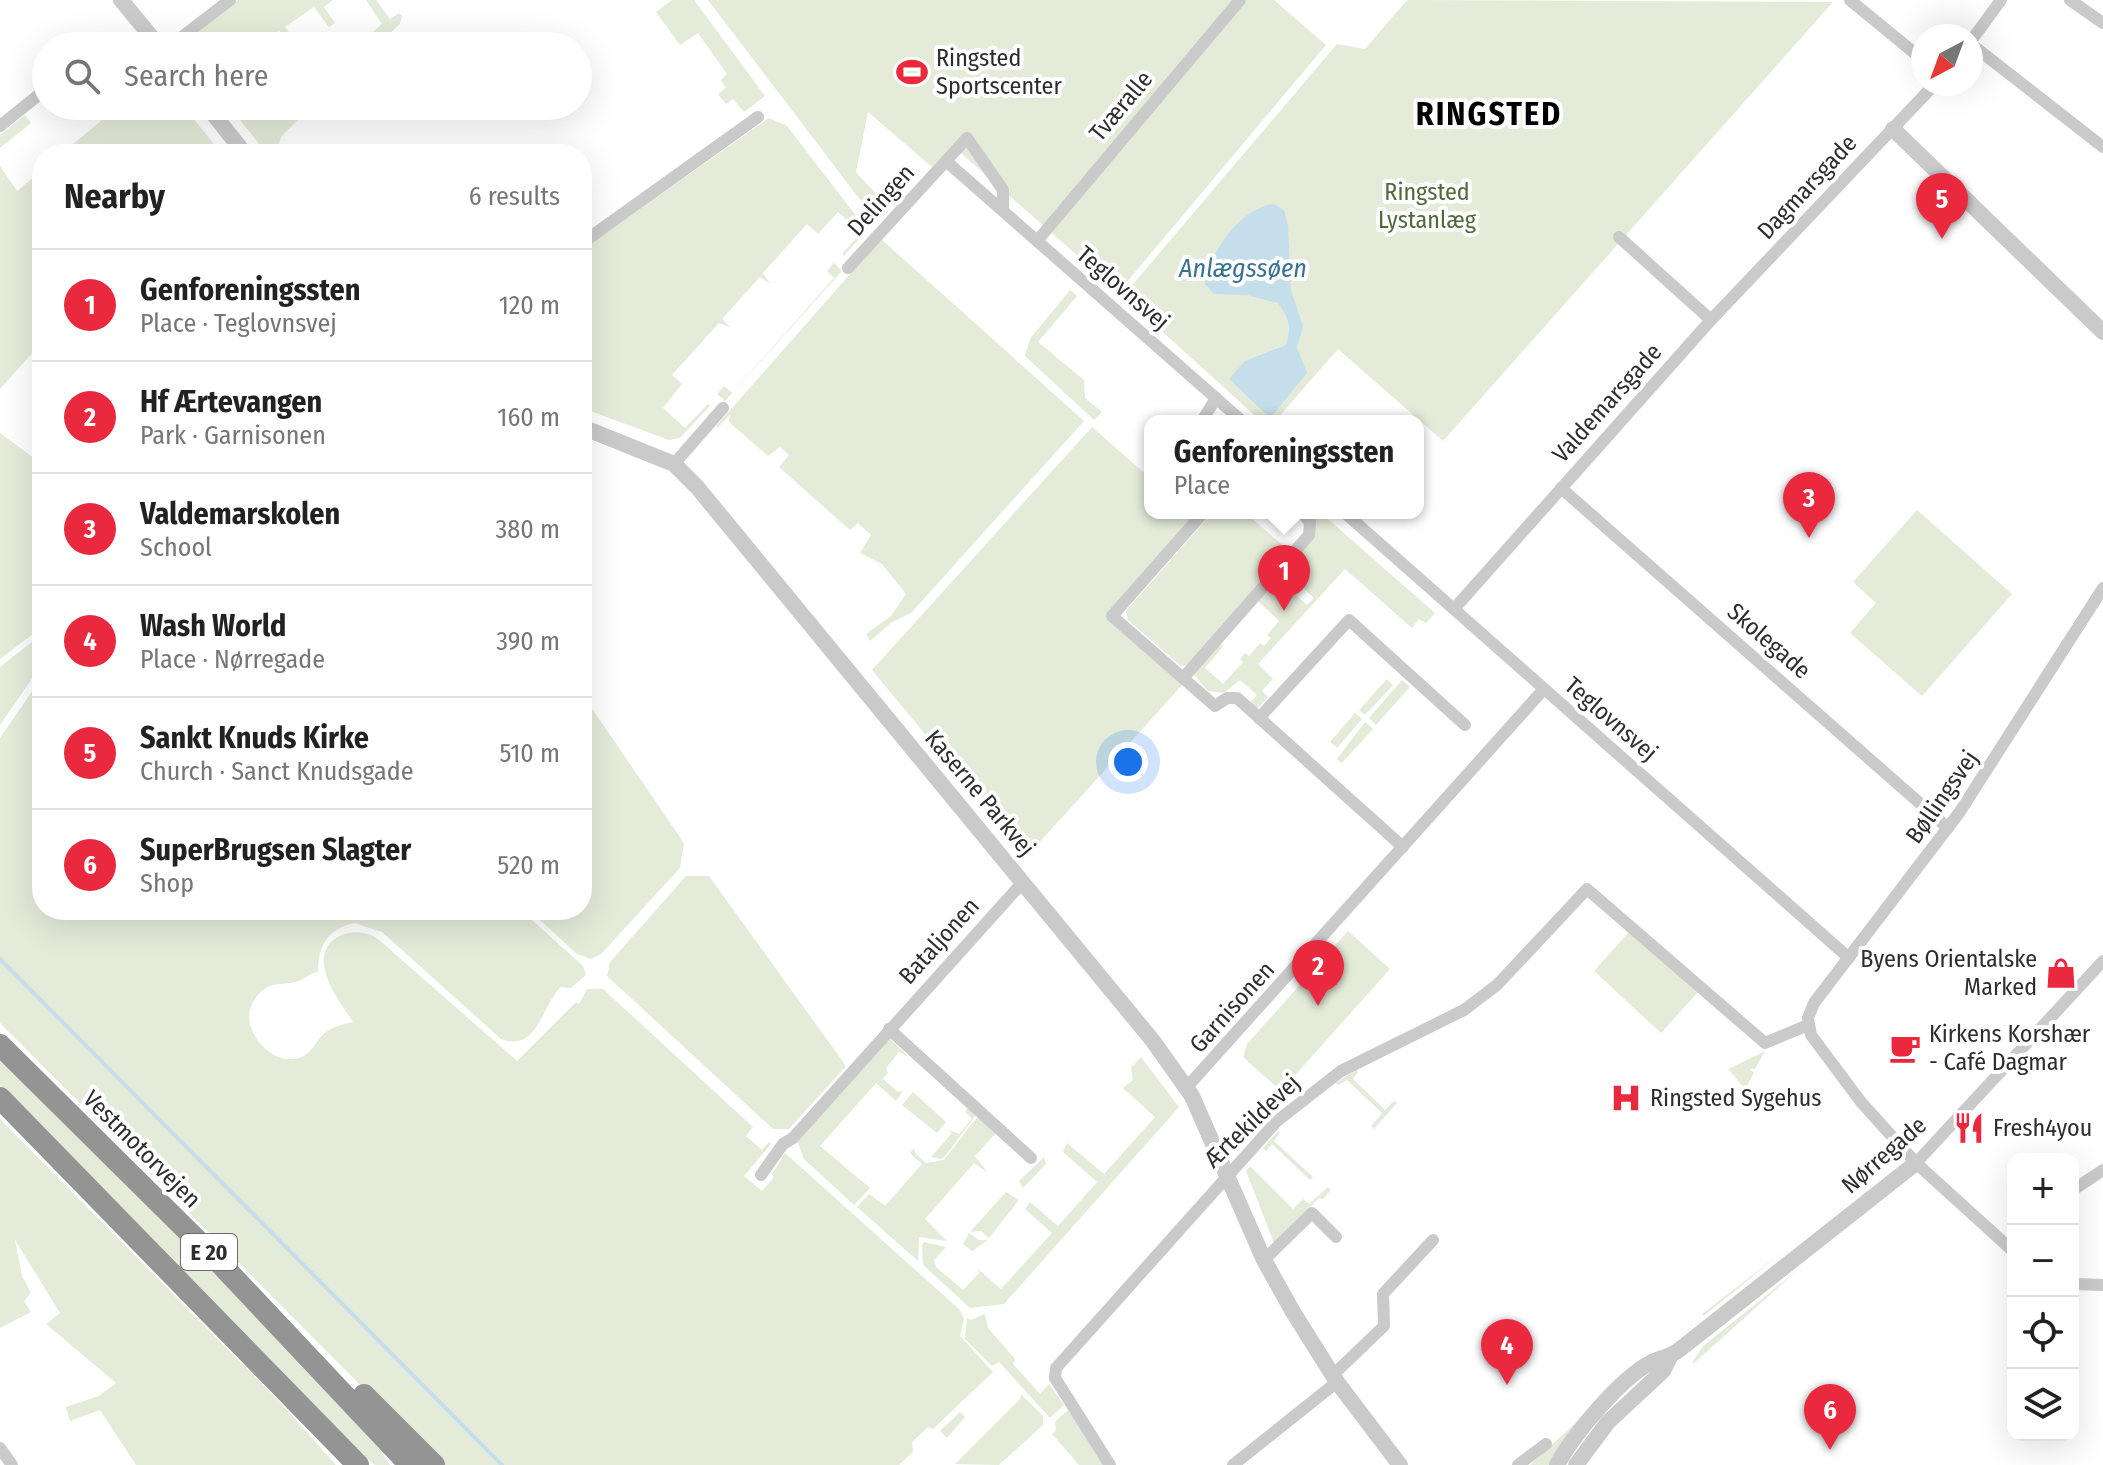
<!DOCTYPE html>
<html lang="en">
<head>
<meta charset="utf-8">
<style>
  :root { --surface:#fff; --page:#f2f2f2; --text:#222; --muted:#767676; --line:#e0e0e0; --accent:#ea293f }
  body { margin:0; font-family:"Fira Sans Condensed",sans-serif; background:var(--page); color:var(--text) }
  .controls { position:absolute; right:24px; bottom:24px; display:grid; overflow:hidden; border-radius:16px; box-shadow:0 8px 32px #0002 }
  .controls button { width:72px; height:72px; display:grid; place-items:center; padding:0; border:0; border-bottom:2px solid var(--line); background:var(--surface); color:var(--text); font:40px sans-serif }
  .compass { position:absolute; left:1911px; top:24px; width:72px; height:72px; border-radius:50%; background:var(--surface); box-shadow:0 8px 32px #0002; rotate:221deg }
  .you { position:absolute; left:1128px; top:762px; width:28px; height:28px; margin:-20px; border:6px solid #fff; border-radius:50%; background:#1a73e8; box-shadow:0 0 0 12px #1a73e833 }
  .badge { display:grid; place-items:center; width:52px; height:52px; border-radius:50%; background:var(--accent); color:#fff; font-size:26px; font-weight:700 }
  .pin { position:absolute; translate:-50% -66px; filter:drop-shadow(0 2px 4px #0008) }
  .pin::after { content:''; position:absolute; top:42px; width:28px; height:24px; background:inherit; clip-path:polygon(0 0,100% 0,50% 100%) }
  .popup { position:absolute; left:1144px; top:415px; width:280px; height:104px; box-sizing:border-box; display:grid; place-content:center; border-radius:16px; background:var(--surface); filter:drop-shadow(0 2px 6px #0005); font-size:26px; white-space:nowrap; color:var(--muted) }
  .popup b { font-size:30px; color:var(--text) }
  .popup::after { content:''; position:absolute; left:50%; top:100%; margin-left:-16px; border:16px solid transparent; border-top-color:var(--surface) }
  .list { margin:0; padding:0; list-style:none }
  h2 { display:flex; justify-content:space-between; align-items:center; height:104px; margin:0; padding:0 32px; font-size:34px }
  h2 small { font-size:26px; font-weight:400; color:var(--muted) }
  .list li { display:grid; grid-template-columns:52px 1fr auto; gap:24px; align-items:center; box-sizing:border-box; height:112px; padding:0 32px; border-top:2px solid var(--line) }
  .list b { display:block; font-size:30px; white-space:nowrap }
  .list p { margin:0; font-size:26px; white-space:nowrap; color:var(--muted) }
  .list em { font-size:26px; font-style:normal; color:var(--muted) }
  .icon { flex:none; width:44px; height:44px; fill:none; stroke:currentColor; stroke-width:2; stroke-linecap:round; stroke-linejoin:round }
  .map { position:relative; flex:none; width:2103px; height:1465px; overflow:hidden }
  .search { position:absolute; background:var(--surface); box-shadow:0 8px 32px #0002; left:32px; top:32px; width:560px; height:88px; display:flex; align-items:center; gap:20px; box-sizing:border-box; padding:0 28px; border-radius:44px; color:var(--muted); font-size:30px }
  .panel { position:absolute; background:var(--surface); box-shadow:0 8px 32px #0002; left:32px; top:144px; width:560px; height:776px; border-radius:32px }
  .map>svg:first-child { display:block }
</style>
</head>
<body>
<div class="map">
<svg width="2103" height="1465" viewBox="0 0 2103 1465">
  <rect width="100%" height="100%" fill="#fff"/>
  <!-- green -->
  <g fill="#e4ebd9">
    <polygon points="238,0 333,0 324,7 335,23 329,27 314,7 285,27 298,46 290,46 279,31 259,46 185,46 185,41"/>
    <polygon points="366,0 376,0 390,19 399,13 402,16 400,24 376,46 356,46 382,24"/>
    <polygon points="672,0 694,0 765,96 744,112 733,99 726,104 718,94 726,88 721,80 727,74 698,33 680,45 656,12"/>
    <polygon points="708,0 1274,0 1326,45 1125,284 1112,286 953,146 932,167 868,112 856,172 890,209 877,222"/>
    <polygon points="1407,0 1833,2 1443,441 1338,349 1275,421 1261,421 1123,296 1337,44 1365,49"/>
    <polygon points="119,106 183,106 222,154 61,154"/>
    <polygon points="229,106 309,106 309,108 281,137 279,145 283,154 267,154"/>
    <polygon points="25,115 31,123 0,148 0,135"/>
    <polygon points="769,118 787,126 867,230 844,256 842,254 861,233 838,212 818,234 807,224 763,273 770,284 760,277 722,319 731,328 719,323 672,375 682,384 663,408 685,428 708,404 710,406 680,438 669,440 582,408 582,250"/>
    <polygon points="0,166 17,191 42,170 42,342 0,389"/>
    <polygon points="881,239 1084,421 911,613 892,622 870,641 866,634 891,616 906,594 882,564 860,553 871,535 858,523 850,530 779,467 789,455 780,447 768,456 729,422 730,415 717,428 717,425"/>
    <polygon points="834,263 842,271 725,401 717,394 724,386 732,393 834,278 827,271"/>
    <polygon points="1070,290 1077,296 1038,342 1084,380 1085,398 1102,412 1094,420 1025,356 1030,339"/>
    <polygon points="1092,427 1150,478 1150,513 1194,516 1107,614 1184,683 1028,855 1025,855 872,670"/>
    <polygon points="0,433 42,464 42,627 0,659"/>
    <polygon points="1917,510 2012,594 1922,696 1850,633 1876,603 1853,582"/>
    <polygon points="1212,513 1246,513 1289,551 1187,665 1181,666 1128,620 1126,611"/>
    <polygon points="1308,513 1321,513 1435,613 1426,623 1419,619 1412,628 1345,569 1258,664 1273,679 1262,691 1268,697 1257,709 1250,703 1257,695 1240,680 1224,693 1208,691 1193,673 1219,644 1224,645 1205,668 1223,684 1243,662 1240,659 1245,653 1249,656 1260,643 1264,646 1271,638 1267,635 1279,621 1257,600 1277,578 1307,605 1314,598 1286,572 1315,533"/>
    <polygon points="42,634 42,664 0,725 0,667"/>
    <path d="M 42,677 L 42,910 L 521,910 L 583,966 L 586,975 L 571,988 L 561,987 C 542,1004 538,1053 501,1039 L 382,932 L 354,923 C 328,929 318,945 318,972 C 309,973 308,977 301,980 C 282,988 268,977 253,1002 C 239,1025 266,1061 292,1059 C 314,1058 313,1040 329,1030 C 335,1026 346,1024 353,1022 C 342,1005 327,987 324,965 C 320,935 357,924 378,939 L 517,1061 L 576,1002 L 579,1004 L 587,989 L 603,989 L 753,1127 L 746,1136 L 762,1150 L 769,1142 L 771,1144 L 744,1176 L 762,1191 L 774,1177 L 772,1174 L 785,1153 L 960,1310 L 964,1319 L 960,1336 L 993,1372 L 933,1429 L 928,1427 L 912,1442 L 913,1452 L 899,1465 L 440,1465 L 0,1023 L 0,738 Z"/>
    <polygon points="1387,679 1393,685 1365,715 1359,710"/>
    <polygon points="1402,680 1410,687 1376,725 1369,718"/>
    <polygon points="582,694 684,843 680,868 601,954 591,959 577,954 529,910 582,910"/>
    <polygon points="1355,713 1362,719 1337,748 1330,742"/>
    <polygon points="1365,722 1373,729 1342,763 1337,759"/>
    <polygon points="686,876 709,876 846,1066 789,1129 773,1129 607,976 610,962"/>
    <polygon points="1348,931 1390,969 1281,1091 1243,1057 1247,1044"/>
    <polygon points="1629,932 1698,992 1661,1033 1594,971"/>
    <polygon points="890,1039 909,1057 899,1052 886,1068 888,1073 883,1079 898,1092 903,1091 896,1101 876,1083 820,1146 870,1188 854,1205 804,1159 797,1140"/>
    <polygon points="1765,1051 1755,1069 1750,1069 1754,1073 1745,1089 1728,1069"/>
    <polygon points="0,1054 362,1424 390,1465 375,1465 365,1457 0,1085"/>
    <polygon points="1141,1057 1179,1107 1004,1304 970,1308 923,1265 922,1245 924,1242 946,1247 934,1260 936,1267 963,1290 979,1273 978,1269 1001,1289 1052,1233 1025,1209 1030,1202 1058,1226 1097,1182 1063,1152 1067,1143 1104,1174 1155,1117 1123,1088 1133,1080 1131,1068"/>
    <polygon points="1356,1070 1358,1072 1353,1079 1385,1110 1394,1101 1397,1103 1374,1129 1371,1126 1382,1113 1347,1080 1338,1085 1336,1083"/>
    <polygon points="913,1092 946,1122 937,1133 902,1105"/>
    <polygon points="968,1108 976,1115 947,1154 942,1159 931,1157 952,1133 947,1129 959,1134 972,1119 965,1112"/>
    <polygon points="978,1116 996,1133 975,1156 988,1173 974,1163 925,1219 947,1241 919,1237 918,1261 857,1207 869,1194 885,1206 922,1164 910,1153 914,1148 915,1153 926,1163 944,1160"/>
    <polygon points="0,1119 278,1400 336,1465 136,1465 100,1410 70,1421 66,1407 99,1396 116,1383 46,1324 60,1313 15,1240 22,1276 31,1293 24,1301 31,1312 0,1328"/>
    <polygon points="1278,1131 1280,1133 1274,1141 1313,1177 1310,1180 1272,1144 1266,1151 1263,1148"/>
    <polygon points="1044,1157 1046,1164 1023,1188 1019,1181"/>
    <polygon points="1250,1166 1293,1209 1303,1199 1309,1204 1328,1187 1331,1190 1323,1199 1319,1198 1274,1243 1246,1171"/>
    <polygon points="1006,1192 1019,1200 989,1238 981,1231 970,1232"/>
    <polygon points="969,1233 979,1240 988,1240 972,1251 963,1244"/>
    <polygon points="1785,1250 1704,1316 1702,1314"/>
    <polygon points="1799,1269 1694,1363 1692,1363 1703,1346"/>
    <polygon points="985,1314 988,1328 1015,1359 1013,1364 1040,1394 1049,1384 1064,1405 1050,1418 999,1362 992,1366 965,1339 967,1318 971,1320"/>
    <polygon points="1021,1394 1043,1416 1043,1425 999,1465 955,1464 1020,1399"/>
    <polygon points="1068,1410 1104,1465 1079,1465 1052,1434 1056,1430 1055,1422"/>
    <polygon points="960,1412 965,1417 947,1438 940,1431"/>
    <polygon points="1582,1417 1552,1465 1530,1465"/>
  </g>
  <!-- water -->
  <path fill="#c5deec" d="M 1274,204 L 1284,210 L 1288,225 L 1291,290 L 1303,326 L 1297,348 L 1307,373 L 1273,415 L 1268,416 L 1229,379 L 1245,361 L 1286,345 C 1292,326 1289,319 1278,303 L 1247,295 L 1214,294 L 1205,284 C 1211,251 1239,209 1274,204 Z"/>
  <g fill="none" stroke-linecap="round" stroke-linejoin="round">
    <!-- stream -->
    <polyline stroke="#c5deec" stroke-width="4" points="0,959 502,1465"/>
    <!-- minor -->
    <g stroke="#cacaca" stroke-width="12">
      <polyline points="1850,0 1923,60"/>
      <polyline points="2070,0 2103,23"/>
      <polyline points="1971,41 2001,0"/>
      <polyline points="1971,44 2103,147"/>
      <polyline points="170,46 230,0"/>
      <polyline points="0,126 46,89"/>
      <polyline points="1003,210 1003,190 967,138 946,161 1242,421"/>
      <polyline points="1037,241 1240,0"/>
      <polyline points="582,243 758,117"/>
      <polyline points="848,268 946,161"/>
      <polyline points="1711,320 1935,84"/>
      <polyline points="1202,421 1216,398"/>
      <polyline points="674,464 723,408"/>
      <polyline points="1561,488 1948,828"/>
      <polyline points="1203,513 1112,616 1215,706 1227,698 1237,698 1403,847"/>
      <polyline points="1345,513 1849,958"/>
      <polyline points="1454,609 1711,320 1619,237"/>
      <polyline points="1184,677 1309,535 1310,522 1302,513"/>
      <polyline points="1259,718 1349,620 1465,725"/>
      <polyline points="889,1029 1031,1158"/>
      <polyline points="1187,1087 1544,689"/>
      <polyline points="1916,1163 2103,961"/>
      <polyline points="761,1175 783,1144 793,1138 1023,882"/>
      <polyline points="2073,1190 2103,1170"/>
      <polyline points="2013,1251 1916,1163 1861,1102 1811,1035 1808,1018 1814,1003 1959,813 2103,588"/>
      <polyline points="1264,1260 1312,1213 1336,1237"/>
      <polyline points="2073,1284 2103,1285"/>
      <polyline points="1333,1375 1384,1326 1383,1294 1433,1240"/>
      <polyline points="0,1448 12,1465"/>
      <polyline points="1110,1465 1055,1378 1056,1368 1277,1121 1341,1071 1464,1010 1497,985 1587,889 1765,1043 1808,1025"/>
      <polyline points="1233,1465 1337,1382"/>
      <polyline points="1518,1465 1546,1444"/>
    </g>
    <!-- tertiary -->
    <g stroke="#cacaca" stroke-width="16">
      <polyline points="121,0 159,46"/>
      <polyline points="207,106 245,154"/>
      <polyline points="1893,129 2103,332"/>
      <polyline points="582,427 674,464 697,487 1153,1041 1192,1096 1264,1260 1293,1312 1337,1382 1400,1465"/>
      <path d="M 1557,1465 C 1573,1435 1620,1379 1650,1363 C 1660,1358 1670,1357 1679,1350 L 1916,1163"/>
      <polyline points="1576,1465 1608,1422 1663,1371 1670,1357"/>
    </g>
    <!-- motorway -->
    <g stroke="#949494" stroke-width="22">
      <polyline points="0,1045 215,1258 410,1465"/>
      <polyline points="0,1098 358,1465"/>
      <polyline points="364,1395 434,1465"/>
    </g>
  </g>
  <!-- icons -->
  <defs>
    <symbol id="stadium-bare" viewBox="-9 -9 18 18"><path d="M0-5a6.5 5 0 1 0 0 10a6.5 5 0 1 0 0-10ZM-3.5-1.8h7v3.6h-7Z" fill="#ea293f" stroke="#fff" stroke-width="2.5" paint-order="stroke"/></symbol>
    <symbol id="shop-bare" viewBox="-9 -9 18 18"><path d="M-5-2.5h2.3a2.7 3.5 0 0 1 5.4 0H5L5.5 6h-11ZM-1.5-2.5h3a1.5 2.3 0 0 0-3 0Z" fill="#ea293f" stroke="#fff" stroke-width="2.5" paint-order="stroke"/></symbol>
    <symbol id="cafe-bare" viewBox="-9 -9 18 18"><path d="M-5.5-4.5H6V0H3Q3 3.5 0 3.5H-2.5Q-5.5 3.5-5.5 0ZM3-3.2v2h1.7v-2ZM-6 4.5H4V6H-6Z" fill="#ea293f" stroke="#fff" stroke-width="2.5" paint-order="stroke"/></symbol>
    <symbol id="hospital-bare" viewBox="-9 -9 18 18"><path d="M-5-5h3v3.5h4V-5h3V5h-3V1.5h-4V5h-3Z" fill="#ea293f" stroke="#fff" stroke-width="2.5" paint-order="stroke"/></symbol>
    <symbol id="restaurant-bare" viewBox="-9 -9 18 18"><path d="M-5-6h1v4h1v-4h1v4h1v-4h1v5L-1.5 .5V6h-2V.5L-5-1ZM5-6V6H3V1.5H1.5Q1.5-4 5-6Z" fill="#ea293f" stroke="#fff" stroke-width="2.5" paint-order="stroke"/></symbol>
  </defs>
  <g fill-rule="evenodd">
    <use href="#stadium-bare" x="890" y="50" width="44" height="44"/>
    <use href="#shop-bare" x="2039" y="951" width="44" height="44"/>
    <use href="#cafe-bare" x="1883" y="1026" width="44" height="44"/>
    <use href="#hospital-bare" x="1604" y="1076" width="44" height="44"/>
    <use href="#restaurant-bare" x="1947" y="1106" width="44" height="44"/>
  </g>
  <g text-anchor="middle" stroke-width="8" stroke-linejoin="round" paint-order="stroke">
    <!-- shield labels -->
    <rect fill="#fff" stroke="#6c6c6c" stroke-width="2" x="181" y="1234" width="56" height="36" rx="6"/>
    <g font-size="22" font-weight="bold" fill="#2d2d2d">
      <text x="209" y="1260">E 20</text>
    </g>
    <!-- poi labels -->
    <g font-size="24" fill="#2d2d2d" stroke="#fff" text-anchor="start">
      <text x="936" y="66">Ringsted<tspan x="936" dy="28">Sportscenter</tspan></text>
      <text x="2037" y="967" text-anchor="end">Byens Orientalske<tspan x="2037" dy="28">Marked</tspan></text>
      <text x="1929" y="1042">Kirkens Korshær<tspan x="1929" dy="28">- Café Dagmar</tspan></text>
      <text x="1650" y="1106">Ringsted Sygehus</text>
      <text x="1993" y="1136">Fresh4you</text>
    </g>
    <!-- street labels -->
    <g font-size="24" fill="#2d2d2d" stroke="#fff">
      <text transform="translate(1121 106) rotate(-50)" y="8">Tværalle</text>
      <text transform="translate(1807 187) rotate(-47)" y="8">Dagmarsgade</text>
      <text transform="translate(881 200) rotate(-48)" y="8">Delingen</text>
      <text transform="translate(1123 288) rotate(41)" y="8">Teglovnsvej</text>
      <text transform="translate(1607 403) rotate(-48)" y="8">Valdemarsgade</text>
      <text transform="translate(1769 641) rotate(41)" y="8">Skolegade</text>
      <text transform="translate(1611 719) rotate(41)" y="8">Teglovnsvej</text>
      <text transform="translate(980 793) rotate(50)" y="8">Kaserne Parkvej</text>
      <text transform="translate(1942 797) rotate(-55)" y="8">Bøllingsvej</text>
      <text transform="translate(939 941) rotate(-48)" y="8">Bataljonen</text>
      <text transform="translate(1232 1007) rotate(-48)" y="8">Garnisonen</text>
      <text transform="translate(1252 1121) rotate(-44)" y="8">Ærtekildevej</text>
      <text transform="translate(142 1149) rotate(45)" y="8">Vestmotorvejen</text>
      <text transform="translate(1884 1155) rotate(-41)" y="8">Nørregade</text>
    </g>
    <!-- park labels -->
    <g font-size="24" fill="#526939" stroke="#fff">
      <text x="1427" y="200">Ringsted<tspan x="1427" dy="28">Lystanlæg</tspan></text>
    </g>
    <!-- water labels -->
    <g font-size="26" font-style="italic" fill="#397290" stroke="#fff">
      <text x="1243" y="277">Anlægssøen</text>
    </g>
    <!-- district labels -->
    <g font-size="32" font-weight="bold" letter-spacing="2" fill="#000" stroke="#fff">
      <text x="1489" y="125">RINGSTED</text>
    </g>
  </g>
</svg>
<div class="controls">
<button>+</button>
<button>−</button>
<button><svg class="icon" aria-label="locate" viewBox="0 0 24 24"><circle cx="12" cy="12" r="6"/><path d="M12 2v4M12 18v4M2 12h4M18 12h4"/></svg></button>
<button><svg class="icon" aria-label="layers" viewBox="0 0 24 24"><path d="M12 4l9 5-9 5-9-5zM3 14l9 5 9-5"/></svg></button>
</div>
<svg class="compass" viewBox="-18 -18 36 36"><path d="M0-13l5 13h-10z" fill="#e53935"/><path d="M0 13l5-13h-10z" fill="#767676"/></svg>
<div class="you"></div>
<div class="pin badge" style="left:1284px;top:611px">1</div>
<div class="popup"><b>Genforeningssten</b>Place</div>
<div class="pin badge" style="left:1318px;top:1006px">2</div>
<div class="pin badge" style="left:1809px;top:538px">3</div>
<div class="pin badge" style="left:1507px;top:1385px">4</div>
<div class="pin badge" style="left:1942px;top:239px">5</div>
<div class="pin badge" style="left:1830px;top:1450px">6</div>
<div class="search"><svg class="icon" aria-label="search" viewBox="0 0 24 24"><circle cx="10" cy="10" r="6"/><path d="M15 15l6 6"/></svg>Search here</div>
<section class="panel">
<h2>Nearby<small>6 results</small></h2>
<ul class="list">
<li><span class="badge">1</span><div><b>Genforeningssten</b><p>Place · Teglovnsvej</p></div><em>120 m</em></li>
<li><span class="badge">2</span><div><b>Hf Ærtevangen</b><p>Park · Garnisonen</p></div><em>160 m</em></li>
<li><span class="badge">3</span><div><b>Valdemarskolen</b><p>School</p></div><em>380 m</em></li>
<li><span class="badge">4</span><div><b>Wash World</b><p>Place · Nørregade</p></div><em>390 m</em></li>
<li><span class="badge">5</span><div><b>Sankt Knuds Kirke</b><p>Church · Sanct Knudsgade</p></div><em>510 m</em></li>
<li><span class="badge">6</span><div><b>SuperBrugsen Slagter</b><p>Shop</p></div><em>520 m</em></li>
</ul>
</section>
</div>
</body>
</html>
